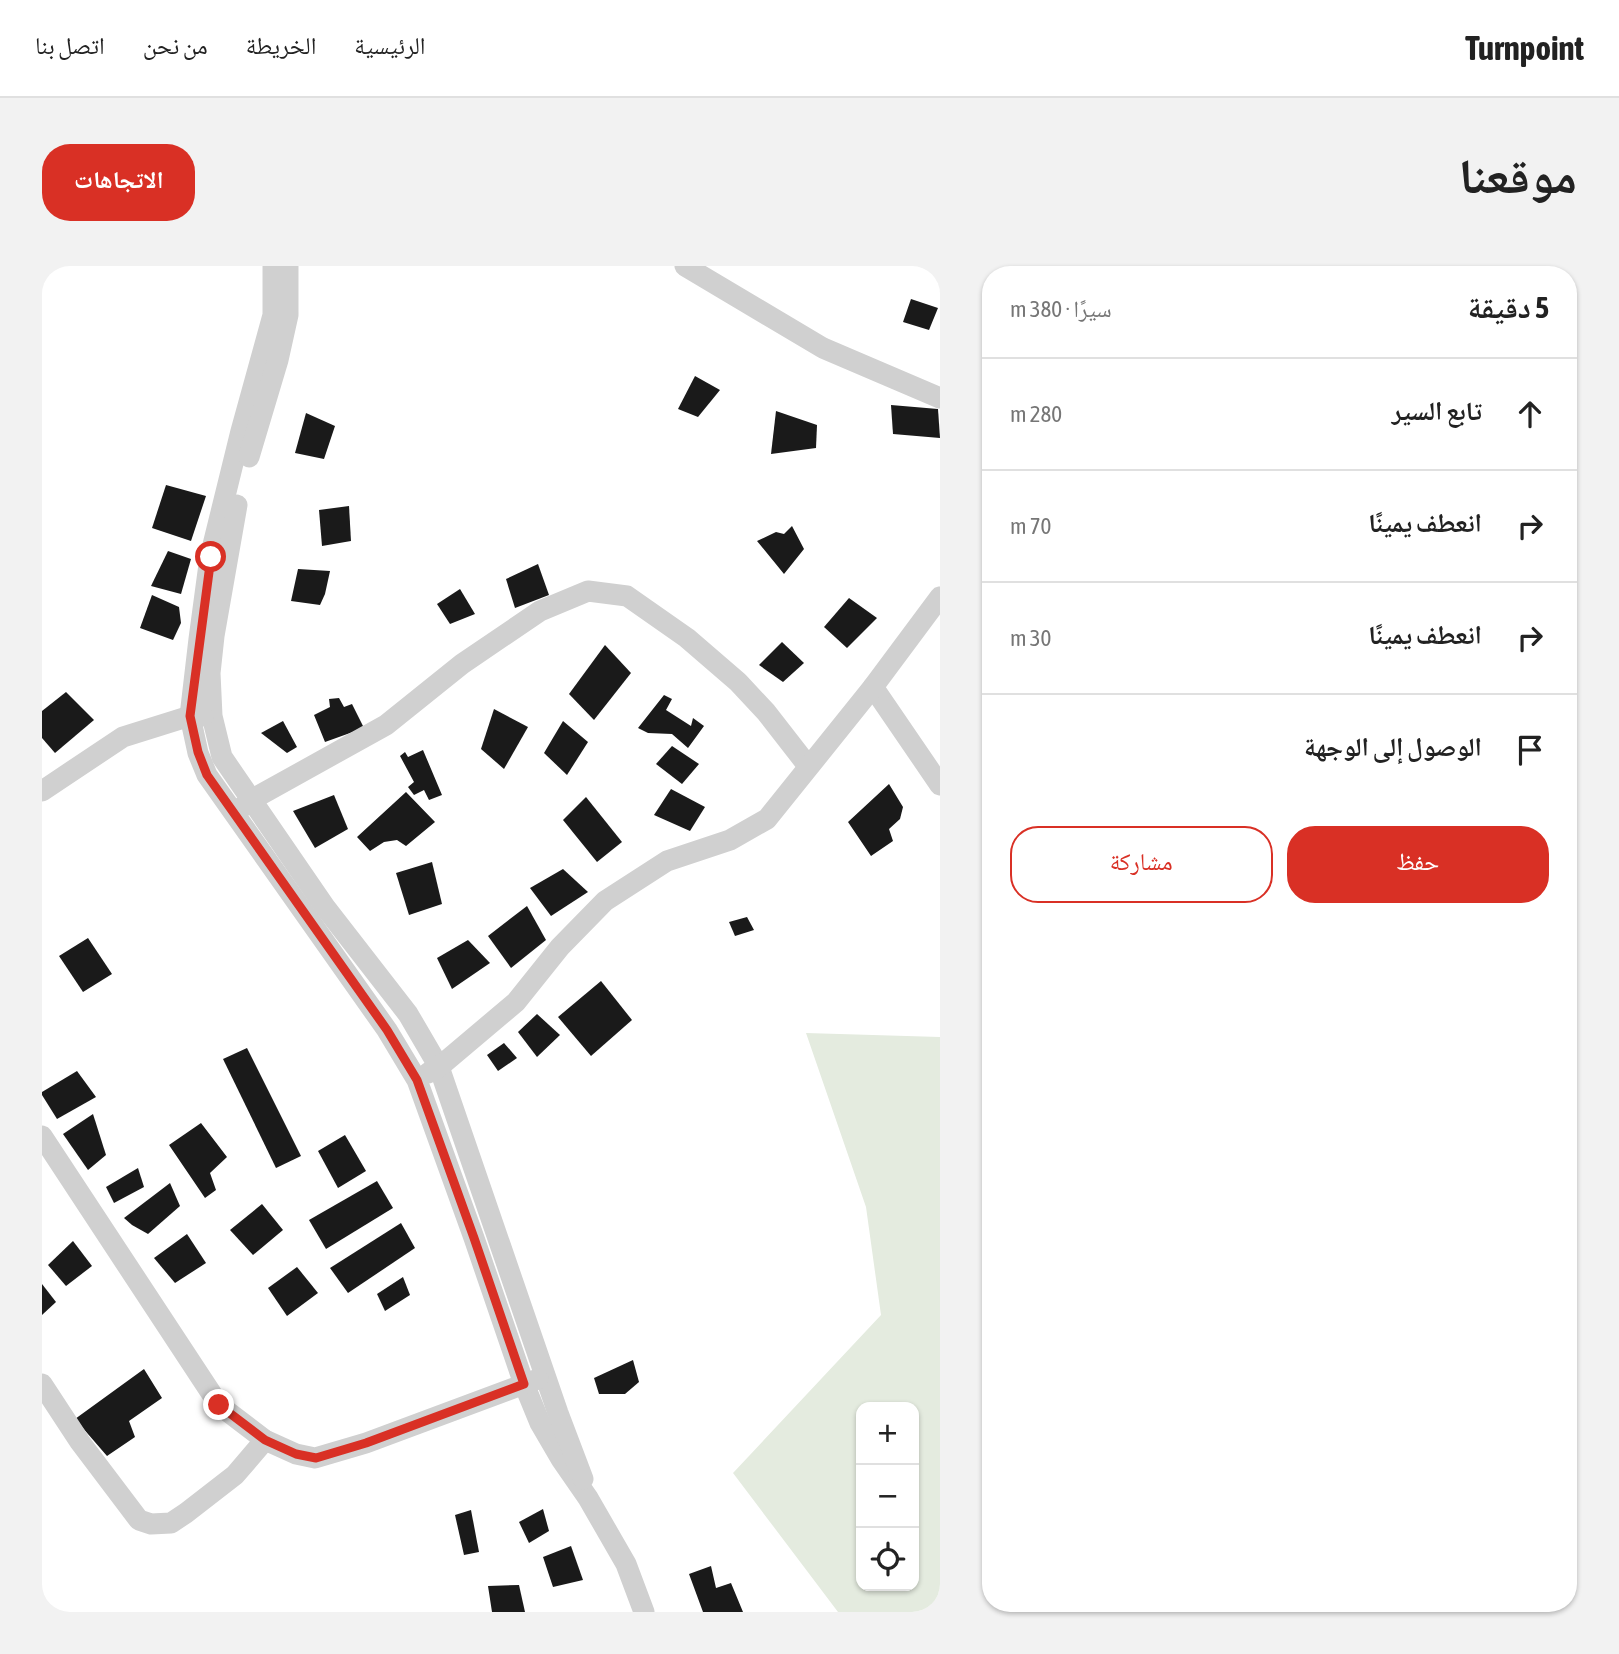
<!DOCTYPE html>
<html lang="ar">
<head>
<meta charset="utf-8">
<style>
  :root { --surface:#fff; --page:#f2f2f2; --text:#222; --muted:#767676; --line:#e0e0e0; --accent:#d93025 }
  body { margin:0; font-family:"Asap Condensed","Noto Naskh Arabic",sans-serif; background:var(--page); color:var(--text); direction:rtl }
  .controls { position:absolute; right:21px; bottom:21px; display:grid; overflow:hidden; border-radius:14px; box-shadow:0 2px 5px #0004 }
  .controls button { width:63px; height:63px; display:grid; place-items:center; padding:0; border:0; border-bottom:2px solid var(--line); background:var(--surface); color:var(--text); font:35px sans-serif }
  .stop { position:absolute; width:21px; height:21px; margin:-16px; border:5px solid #d93025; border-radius:50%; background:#fff }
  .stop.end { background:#d93025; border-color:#fff; box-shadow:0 2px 7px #0008 }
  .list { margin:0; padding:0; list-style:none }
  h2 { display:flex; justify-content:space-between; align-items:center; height:91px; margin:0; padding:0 28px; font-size:30px }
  h2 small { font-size:23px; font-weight:400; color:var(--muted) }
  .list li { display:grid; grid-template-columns:46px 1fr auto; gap:21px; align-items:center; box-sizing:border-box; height:112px; padding:0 28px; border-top:2px solid var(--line) }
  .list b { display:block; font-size:26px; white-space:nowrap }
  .list em { font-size:23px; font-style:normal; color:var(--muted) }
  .actions { display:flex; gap:14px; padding:21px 28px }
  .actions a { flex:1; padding:16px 0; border:2px solid var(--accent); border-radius:28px; text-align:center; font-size:24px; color:var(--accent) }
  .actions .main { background:var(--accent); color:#fff }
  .icon { flex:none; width:38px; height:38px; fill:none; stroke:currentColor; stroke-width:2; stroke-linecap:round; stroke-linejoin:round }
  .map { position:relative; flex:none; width:898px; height:1346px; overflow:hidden; direction:ltr; border-radius:28px }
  header { display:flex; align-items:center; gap:42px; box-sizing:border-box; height:98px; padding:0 35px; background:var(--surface); border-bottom:2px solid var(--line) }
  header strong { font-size:33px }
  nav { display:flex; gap:38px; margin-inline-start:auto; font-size:24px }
  .intro { display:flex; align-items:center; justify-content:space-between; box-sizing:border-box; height:168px; padding:0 42px }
  h1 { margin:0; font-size:49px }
  .button { padding:18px 32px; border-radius:28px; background:var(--accent); color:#fff; font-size:24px; font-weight:700 }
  main { display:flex; gap:42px; padding:0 42px }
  aside { flex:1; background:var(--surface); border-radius:28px; box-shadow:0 2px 5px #0004 }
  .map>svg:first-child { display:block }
</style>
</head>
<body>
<header>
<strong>Turnpoint</strong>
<nav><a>الرئيسية</a><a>الخريطة</a><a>من نحن</a><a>اتصل بنا</a></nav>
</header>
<div class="intro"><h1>موقعنا</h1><a class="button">الاتجاهات</a></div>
<main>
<aside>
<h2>5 دقيقة<small>سيرًا · 380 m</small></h2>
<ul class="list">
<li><svg class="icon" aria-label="ahead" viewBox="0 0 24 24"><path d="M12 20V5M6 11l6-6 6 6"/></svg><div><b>تابع السير</b></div><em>280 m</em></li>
<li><svg class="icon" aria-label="right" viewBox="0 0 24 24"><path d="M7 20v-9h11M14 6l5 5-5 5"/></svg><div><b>انعطف يمينًا</b></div><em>70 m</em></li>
<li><svg class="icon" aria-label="right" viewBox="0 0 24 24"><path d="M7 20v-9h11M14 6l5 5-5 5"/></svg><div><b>انعطف يمينًا</b></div><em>30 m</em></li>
<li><svg class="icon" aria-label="arrive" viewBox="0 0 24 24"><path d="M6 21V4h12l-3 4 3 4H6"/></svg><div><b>الوصول إلى الوجهة</b></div></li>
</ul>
<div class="actions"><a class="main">حفظ</a><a>مشاركة</a></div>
</aside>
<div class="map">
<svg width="898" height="1346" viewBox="0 0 898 1346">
  <rect width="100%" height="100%" fill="#fff"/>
  <!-- green -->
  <path fill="#e4ebdf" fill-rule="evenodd" d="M 764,767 L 898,771 L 898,1346 L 796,1346 L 691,1207 L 839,1049 L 824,941 ZM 819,1141 L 872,1141 L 872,1320 L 819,1320 Z"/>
  <!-- building -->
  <g fill="#1a1a1a">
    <polygon points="869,33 896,42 887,64 861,56"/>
    <polygon points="653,110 678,124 656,151 636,143"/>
    <polygon points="849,139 896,143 898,172 851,168"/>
    <polygon points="734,145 775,159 774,182 729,188"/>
    <polygon points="264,147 293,160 282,193 253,187"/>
    <polygon points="124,219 164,230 149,275 110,262"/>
    <polygon points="307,240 309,275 280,280 277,244"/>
    <polygon points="750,260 762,283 742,308 715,275 734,266 742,268"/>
    <polygon points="126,285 149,293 139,328 109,320"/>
    <polygon points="496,298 507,329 473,342 464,313"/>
    <polygon points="256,303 288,305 283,328 278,339 249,335"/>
    <polygon points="418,323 433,348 408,358 395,338"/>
    <polygon points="110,329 137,341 139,357 131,374 98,362"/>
    <polygon points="807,332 835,352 805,382 782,361"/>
    <polygon points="740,376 762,397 741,416 717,399"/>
    <polygon points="563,379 589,407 552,454 527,428"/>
    <polygon points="24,426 52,454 13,487 0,472 0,445"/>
    <polygon points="622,429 630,433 624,444 649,460 651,452 662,460 646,482 630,468 606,467 596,462"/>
    <polygon points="297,432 302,441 310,438 322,462 283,476 272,449 288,441 287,433"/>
    <polygon points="452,443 486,461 462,503 439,483"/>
    <polygon points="241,455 255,481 245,487 219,467"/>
    <polygon points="521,455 546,476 525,509 502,487"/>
    <polygon points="630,480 657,498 640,518 614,498"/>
    <polygon points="381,484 400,529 387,534 382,524 372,529 366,521 372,516 358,490 363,486 366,491"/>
    <polygon points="847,518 861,541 858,553 847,563 851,575 829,590 806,556"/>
    <polygon points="629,523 663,541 648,565 612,549"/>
    <polygon points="364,526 393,556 364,580 355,574 342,576 328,585 315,571"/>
    <polygon points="292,529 306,563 273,582 251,545"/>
    <polygon points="544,531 580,576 555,596 521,554"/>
    <polygon points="390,596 400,638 367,649 354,607"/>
    <polygon points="521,603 546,626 509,650 488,622"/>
    <polygon points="485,640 504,674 469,702 446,670"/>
    <polygon points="705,651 712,664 693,670 687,656"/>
    <polygon points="46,672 70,708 41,726 17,690"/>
    <polygon points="426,674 448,697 410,723 395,692"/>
    <polygon points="559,715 590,754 549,790 516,751"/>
    <polygon points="495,748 518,769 495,791 476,766"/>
    <polygon points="462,777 475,792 456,805 445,789"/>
    <polygon points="205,782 259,890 234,902 181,793"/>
    <polygon points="35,805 54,831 15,853 0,829 0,826"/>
    <polygon points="51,848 64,889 46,904 21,868"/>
    <polygon points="159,857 185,891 168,907 174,924 163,932 127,879"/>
    <polygon points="303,869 324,905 296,922 276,885"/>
    <polygon points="96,902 102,921 72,937 64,921"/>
    <polygon points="335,915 351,942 284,983 267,954"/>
    <polygon points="128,917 138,940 106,968 90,959 82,952"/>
    <polygon points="220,938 241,964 211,989 188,964"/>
    <polygon points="359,957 373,982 306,1027 288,1002"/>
    <polygon points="145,968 164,997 133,1017 112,992"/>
    <polygon points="31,975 50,1000 24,1020 6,999"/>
    <polygon points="255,1001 276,1027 245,1050 226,1022"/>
    <polygon points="361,1011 368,1029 343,1045 335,1028"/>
    <polygon points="0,1018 14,1036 0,1049"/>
    <polygon points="591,1094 597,1116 583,1128 557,1128 552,1112"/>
    <polygon points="102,1103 120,1132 87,1155 93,1171 65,1190 33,1153"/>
    <polygon points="501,1243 507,1265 487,1277 477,1256"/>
    <polygon points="429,1244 437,1286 422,1289 413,1249"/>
    <polygon points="529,1280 541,1314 511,1321 501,1291"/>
    <polygon points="669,1300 674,1322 689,1317 701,1346 661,1346 647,1308"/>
    <polygon points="477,1319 483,1346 450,1346 446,1320"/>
  </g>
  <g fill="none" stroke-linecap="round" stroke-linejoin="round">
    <!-- minor -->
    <g stroke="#d0d0d0" stroke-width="21">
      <polyline points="231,0 231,49 199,165 168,291 157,373 148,450 156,487 165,509 345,764 375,814 432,972 482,1118 498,1157 519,1193 546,1232 584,1298 602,1346"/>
      <polyline points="643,0 781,82 898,132"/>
      <polyline points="207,191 236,94 246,49 246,0"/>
      <polyline points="195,239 172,370 168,407 170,450 180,491 283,641 366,748 397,801 516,1147 541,1213"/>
      <polyline points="831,421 898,519"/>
      <polyline points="0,525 81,471 148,450 161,450"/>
      <polyline points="199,542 209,534 344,459 420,398 498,345 546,325 585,330 645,372 696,416 724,446 766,500"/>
      <polyline points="386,807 397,801 474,736 518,681 563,635 625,595 688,574 725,553 831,421 898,331"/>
      <polyline points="0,870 177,1139 223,1174 254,1188 273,1192 324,1177 496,1113"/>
      <polyline points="0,1118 38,1176 97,1254 109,1258 129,1257 144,1247 193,1209 223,1174"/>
    </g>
  </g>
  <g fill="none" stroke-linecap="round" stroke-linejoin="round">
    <!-- route -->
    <polyline stroke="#d93025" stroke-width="9" points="169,291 148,450 156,486 165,509 345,764 375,814 432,972 482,1118 324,1177 274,1192 254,1188 223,1174 177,1139"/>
  </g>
</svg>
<div class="controls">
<button>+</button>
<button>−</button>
<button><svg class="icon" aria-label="locate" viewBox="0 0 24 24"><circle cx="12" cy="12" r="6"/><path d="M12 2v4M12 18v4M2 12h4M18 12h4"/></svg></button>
</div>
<div class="stop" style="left:169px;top:291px"></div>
<div class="stop end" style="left:177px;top:1139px"></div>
</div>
</main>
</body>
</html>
